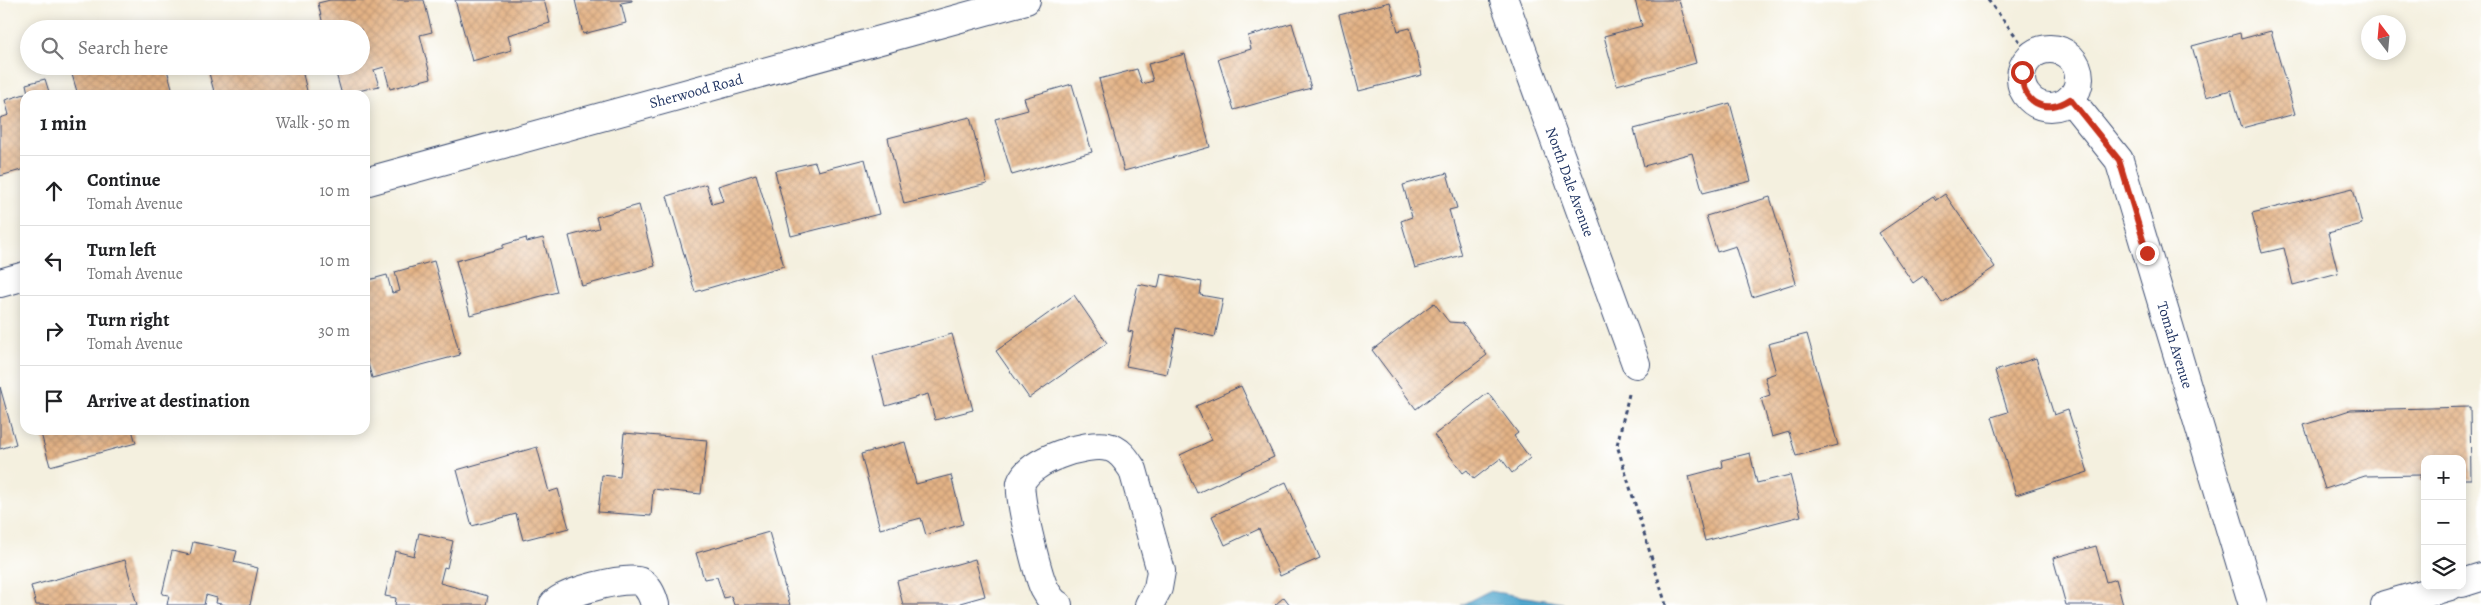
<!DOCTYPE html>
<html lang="en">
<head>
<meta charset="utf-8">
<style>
  :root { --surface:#fff; --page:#f6f6f6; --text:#202124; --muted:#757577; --line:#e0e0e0 }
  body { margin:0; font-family:Alegreya,serif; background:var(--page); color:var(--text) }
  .controls { position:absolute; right:15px; bottom:15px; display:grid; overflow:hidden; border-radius:10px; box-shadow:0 2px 12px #0003 }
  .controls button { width:45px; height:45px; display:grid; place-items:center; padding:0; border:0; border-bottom:1px solid var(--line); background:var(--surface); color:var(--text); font:25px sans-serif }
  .compass { position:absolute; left:2361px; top:15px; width:45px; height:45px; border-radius:50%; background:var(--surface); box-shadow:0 2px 12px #0003; rotate:344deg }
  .stop { position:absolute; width:15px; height:15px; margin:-11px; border:4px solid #c8321e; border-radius:50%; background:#fff }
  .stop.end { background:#c8321e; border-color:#fff; box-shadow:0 1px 5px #0008 }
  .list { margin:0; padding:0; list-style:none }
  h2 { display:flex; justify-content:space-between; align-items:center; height:65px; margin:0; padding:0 20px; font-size:21px }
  h2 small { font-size:16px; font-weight:400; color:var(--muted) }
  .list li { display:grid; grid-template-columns:32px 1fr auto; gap:15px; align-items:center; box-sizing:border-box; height:70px; padding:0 20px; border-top:1px solid var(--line) }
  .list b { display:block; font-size:19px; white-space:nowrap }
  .list p { margin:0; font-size:16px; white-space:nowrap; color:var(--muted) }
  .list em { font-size:16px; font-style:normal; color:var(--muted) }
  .icon { flex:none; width:28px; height:28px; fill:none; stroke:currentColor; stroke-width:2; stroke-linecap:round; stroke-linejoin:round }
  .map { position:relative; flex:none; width:2481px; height:605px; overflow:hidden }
  .search { position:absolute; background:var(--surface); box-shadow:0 2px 12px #0003; left:20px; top:20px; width:350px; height:55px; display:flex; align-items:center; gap:12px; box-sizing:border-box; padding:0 18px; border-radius:28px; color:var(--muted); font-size:19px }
  .panel { position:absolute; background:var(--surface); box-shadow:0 2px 12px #0003; left:20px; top:90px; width:350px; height:345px; border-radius:15px }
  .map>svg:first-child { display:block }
</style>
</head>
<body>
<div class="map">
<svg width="2481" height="605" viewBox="0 0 2481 605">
  <defs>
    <pattern id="building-cross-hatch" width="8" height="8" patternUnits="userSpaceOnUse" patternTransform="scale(1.25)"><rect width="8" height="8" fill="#e3b285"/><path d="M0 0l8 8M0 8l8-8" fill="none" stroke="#c29975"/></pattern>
  </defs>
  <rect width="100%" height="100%" fill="#fff"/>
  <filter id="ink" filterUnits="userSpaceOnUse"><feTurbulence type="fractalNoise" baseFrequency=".02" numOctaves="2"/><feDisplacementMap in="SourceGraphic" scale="10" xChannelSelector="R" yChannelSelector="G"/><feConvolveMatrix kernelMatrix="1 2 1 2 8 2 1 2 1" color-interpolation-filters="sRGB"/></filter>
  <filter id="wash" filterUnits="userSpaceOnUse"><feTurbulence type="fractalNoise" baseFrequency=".0096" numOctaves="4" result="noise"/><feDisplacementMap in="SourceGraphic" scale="20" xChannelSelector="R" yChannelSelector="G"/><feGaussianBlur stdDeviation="1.12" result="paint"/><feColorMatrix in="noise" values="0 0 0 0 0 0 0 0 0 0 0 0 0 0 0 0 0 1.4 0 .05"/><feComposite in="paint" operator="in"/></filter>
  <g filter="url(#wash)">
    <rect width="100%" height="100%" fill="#f4f0df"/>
    <!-- water -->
    <polygon fill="#50a5cc" stroke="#366a95" points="1489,591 1563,603 1565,605 1461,605"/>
    <g id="blocks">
      <!-- building -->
      <g fill="url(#building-cross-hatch)">
        <polygon points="330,0 424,0 432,32 420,35 431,78 390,89 384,67 374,70 379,86 342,95 334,66 361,66 361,29 324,29 318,3"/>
        <polygon points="455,0 544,0 550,23 508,35 512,50 472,61"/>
        <polygon points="575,0 632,0 632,1 621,3 626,23 583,34"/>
        <polygon points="1635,0 1679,0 1696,63 1617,85 1604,36 1642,26"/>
        <polygon points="1390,2 1398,31 1410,28 1422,75 1359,91 1339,15"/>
        <polygon points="1292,23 1311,88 1234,110 1218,59 1251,49 1248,36"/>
        <polygon points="2271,31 2295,114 2242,128 2231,90 2206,97 2192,46 2240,33 2241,39"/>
        <polygon points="1185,54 1210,147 1124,171 1099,79 1137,69 1142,84 1153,81 1148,64"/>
        <polygon points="90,66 166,66 174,95 78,95 71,71"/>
        <polygon points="207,66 301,66 308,95 215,95"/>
        <polygon points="45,79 50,95 25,95 25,169 0,176 0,118 9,115 5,100 28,93 26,84"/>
        <polygon points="1072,84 1092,152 1012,175 995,119 1028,110 1024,98"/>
        <polygon points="1730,103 1751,181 1703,193 1692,153 1644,166 1634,129"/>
        <polygon points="970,117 987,184 904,204 888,138"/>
        <polygon points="865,159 879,214 791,236 775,171 815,162 818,171"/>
        <polygon points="1447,173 1457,208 1449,210 1462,255 1415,268 1401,221 1412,217 1403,185"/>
        <polygon points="756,174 784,266 695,292 667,196 706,184 712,204 723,201 718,186"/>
        <polygon points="2353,188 2362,224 2328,233 2338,273 2293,285 2284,248 2262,253 2252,213"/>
        <polygon points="1945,194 1995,267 1942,303 1923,276 1913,283 1879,233 1933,196 1936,200"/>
        <polygon points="1770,197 1796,283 1752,297 1736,246 1717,252 1706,216"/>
        <polygon points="639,205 655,266 582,286 569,236 599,228 596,217"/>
        <polygon points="526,238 527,242 543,238 557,292 470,315 456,261 503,248 503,245"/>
        <polygon points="434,261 460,355 372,378 365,353 365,281 387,275 392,293 400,291 395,272"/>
        <polygon points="1161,274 1202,282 1200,295 1223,299 1215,337 1176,328 1167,374 1126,366 1133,332 1128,331 1138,284 1158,288"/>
        <polygon points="1074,295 1107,343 1029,398 996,351"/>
        <polygon points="1434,303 1449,322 1463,323 1487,355 1416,409 1372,350"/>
        <polygon points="952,334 973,410 935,420 928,394 886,406 873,356"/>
        <polygon points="1807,334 1838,445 1796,456 1789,432 1772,437 1761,398 1770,395 1765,377 1776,373 1768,344"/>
        <polygon points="2036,358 2054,415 2068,410 2088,472 2016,495 1992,417 2008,412 1995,371"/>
        <polygon points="1241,386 1274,457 1197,493 1180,455 1212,440 1196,406"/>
        <polygon points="0,387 16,444 0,449"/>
        <polygon points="1488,393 1518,433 1514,436 1530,458 1512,473 1501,458 1474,479 1467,470 1463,473 1434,435"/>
        <polygon points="2470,407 2471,479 2462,479 2462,459 2425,459 2425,480 2419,480 2421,475 2365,476 2325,489 2304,425 2350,410"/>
        <polygon points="40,430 132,430 136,443 50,466"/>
        <polygon points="624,433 707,440 701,494 653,489 651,516 598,512 602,475 620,477"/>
        <polygon points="905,442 916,484 951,475 963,524 926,535 921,518 880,529 861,454"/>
        <polygon points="537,447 549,492 558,489 569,528 523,540 516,514 472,526 457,470"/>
        <polygon points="1750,453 1757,483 1790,475 1801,516 1705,541 1689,476 1723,467 1722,460"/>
        <polygon points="1286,482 1320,558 1280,576 1259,529 1225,545 1212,516"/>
        <polygon points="769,532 790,605 734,605 731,596 724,598 717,577 704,579 696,553"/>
        <polygon points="419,533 453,541 447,568 444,567 440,583 488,596 486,605 395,605 396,598 385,596 395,551 414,556"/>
        <polygon points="193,542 237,551 234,562 258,568 250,605 226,605 216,603 217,598 206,595 204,605 167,605 169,595 162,594 172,551 190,555"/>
        <polygon points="2096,546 2106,582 2116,579 2123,605 2066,605 2053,558"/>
        <polygon points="975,559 985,596 960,603 961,605 903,605 897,581"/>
        <polygon points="125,560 137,605 36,605 31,586"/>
        <polygon points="1284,597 1290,605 1275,605"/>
      </g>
    </g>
  </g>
  <g filter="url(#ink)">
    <use href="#blocks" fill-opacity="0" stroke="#3c4c71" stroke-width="1"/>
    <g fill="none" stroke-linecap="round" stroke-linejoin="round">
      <defs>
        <g id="minor">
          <polyline points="1504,0 1636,364"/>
          <circle cx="2050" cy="78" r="29"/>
          <polyline points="2070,99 2119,160 2253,605"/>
          <polyline points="365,182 1026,0"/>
          <polyline points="0,283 25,276"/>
          <polyline points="2462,583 2481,577"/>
          <path d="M 553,605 C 560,593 629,575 641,582 C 649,587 653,597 655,605"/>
          <path d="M 1058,605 C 1051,601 1048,595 1044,588 C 1038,575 1017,494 1021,483 C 1029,460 1086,442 1108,447 C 1120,449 1127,461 1133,470 L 1161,571 L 1158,588 L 1149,605"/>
          <polyline points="2385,605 2450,586"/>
        </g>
      </defs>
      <!-- minor casing -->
      <use href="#minor" stroke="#3c4c71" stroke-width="30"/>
      <!-- path -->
      <g stroke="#3c4c71" stroke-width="3" stroke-dasharray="4 4" stroke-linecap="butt">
        <polyline points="1988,0 2031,56"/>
        <polyline points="1629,394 1617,445 1666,605"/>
      </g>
      <!-- minor -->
      <use href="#minor" stroke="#fff" stroke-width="28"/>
    </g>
  </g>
  <g fill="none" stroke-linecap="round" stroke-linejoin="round" filter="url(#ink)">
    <!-- route -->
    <path stroke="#c8321e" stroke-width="6" d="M 2022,72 C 2020,102 2045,116 2070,99 L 2119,160 L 2147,253"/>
  </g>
  <g text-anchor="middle" stroke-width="4" stroke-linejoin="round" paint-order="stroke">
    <!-- street labels -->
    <g font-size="15" fill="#1b2f5e" stroke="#fff">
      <text transform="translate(696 91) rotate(-15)" y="5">Sherwood Road</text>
      <text transform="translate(1570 182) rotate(70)" y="5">North Dale Avenue</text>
      <text transform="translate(2175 345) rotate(73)" y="5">Tomah Avenue</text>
    </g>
  </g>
</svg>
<div class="controls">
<button>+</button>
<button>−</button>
<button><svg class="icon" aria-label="layers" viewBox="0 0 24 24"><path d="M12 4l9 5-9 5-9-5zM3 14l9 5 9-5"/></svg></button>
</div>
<svg class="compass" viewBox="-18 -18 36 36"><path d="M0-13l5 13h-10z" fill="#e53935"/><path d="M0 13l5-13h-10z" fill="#757577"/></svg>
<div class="stop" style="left:2022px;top:72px"></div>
<div class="stop end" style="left:2147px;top:253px"></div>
<div class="search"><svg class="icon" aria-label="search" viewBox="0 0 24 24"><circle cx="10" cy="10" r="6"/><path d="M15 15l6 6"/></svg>Search here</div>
<section class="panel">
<h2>1 min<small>Walk · 50 m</small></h2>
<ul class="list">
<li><svg class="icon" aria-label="ahead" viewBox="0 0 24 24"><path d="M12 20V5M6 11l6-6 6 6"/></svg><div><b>Continue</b><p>Tomah Avenue</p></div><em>10 m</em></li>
<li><svg class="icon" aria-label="left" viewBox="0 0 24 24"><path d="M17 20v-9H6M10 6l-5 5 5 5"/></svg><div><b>Turn left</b><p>Tomah Avenue</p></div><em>10 m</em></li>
<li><svg class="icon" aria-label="right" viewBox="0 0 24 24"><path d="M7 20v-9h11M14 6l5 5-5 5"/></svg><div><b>Turn right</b><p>Tomah Avenue</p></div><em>30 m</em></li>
<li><svg class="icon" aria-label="arrive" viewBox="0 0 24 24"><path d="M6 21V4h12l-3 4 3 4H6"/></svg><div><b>Arrive at destination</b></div></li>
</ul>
</section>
</div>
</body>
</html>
